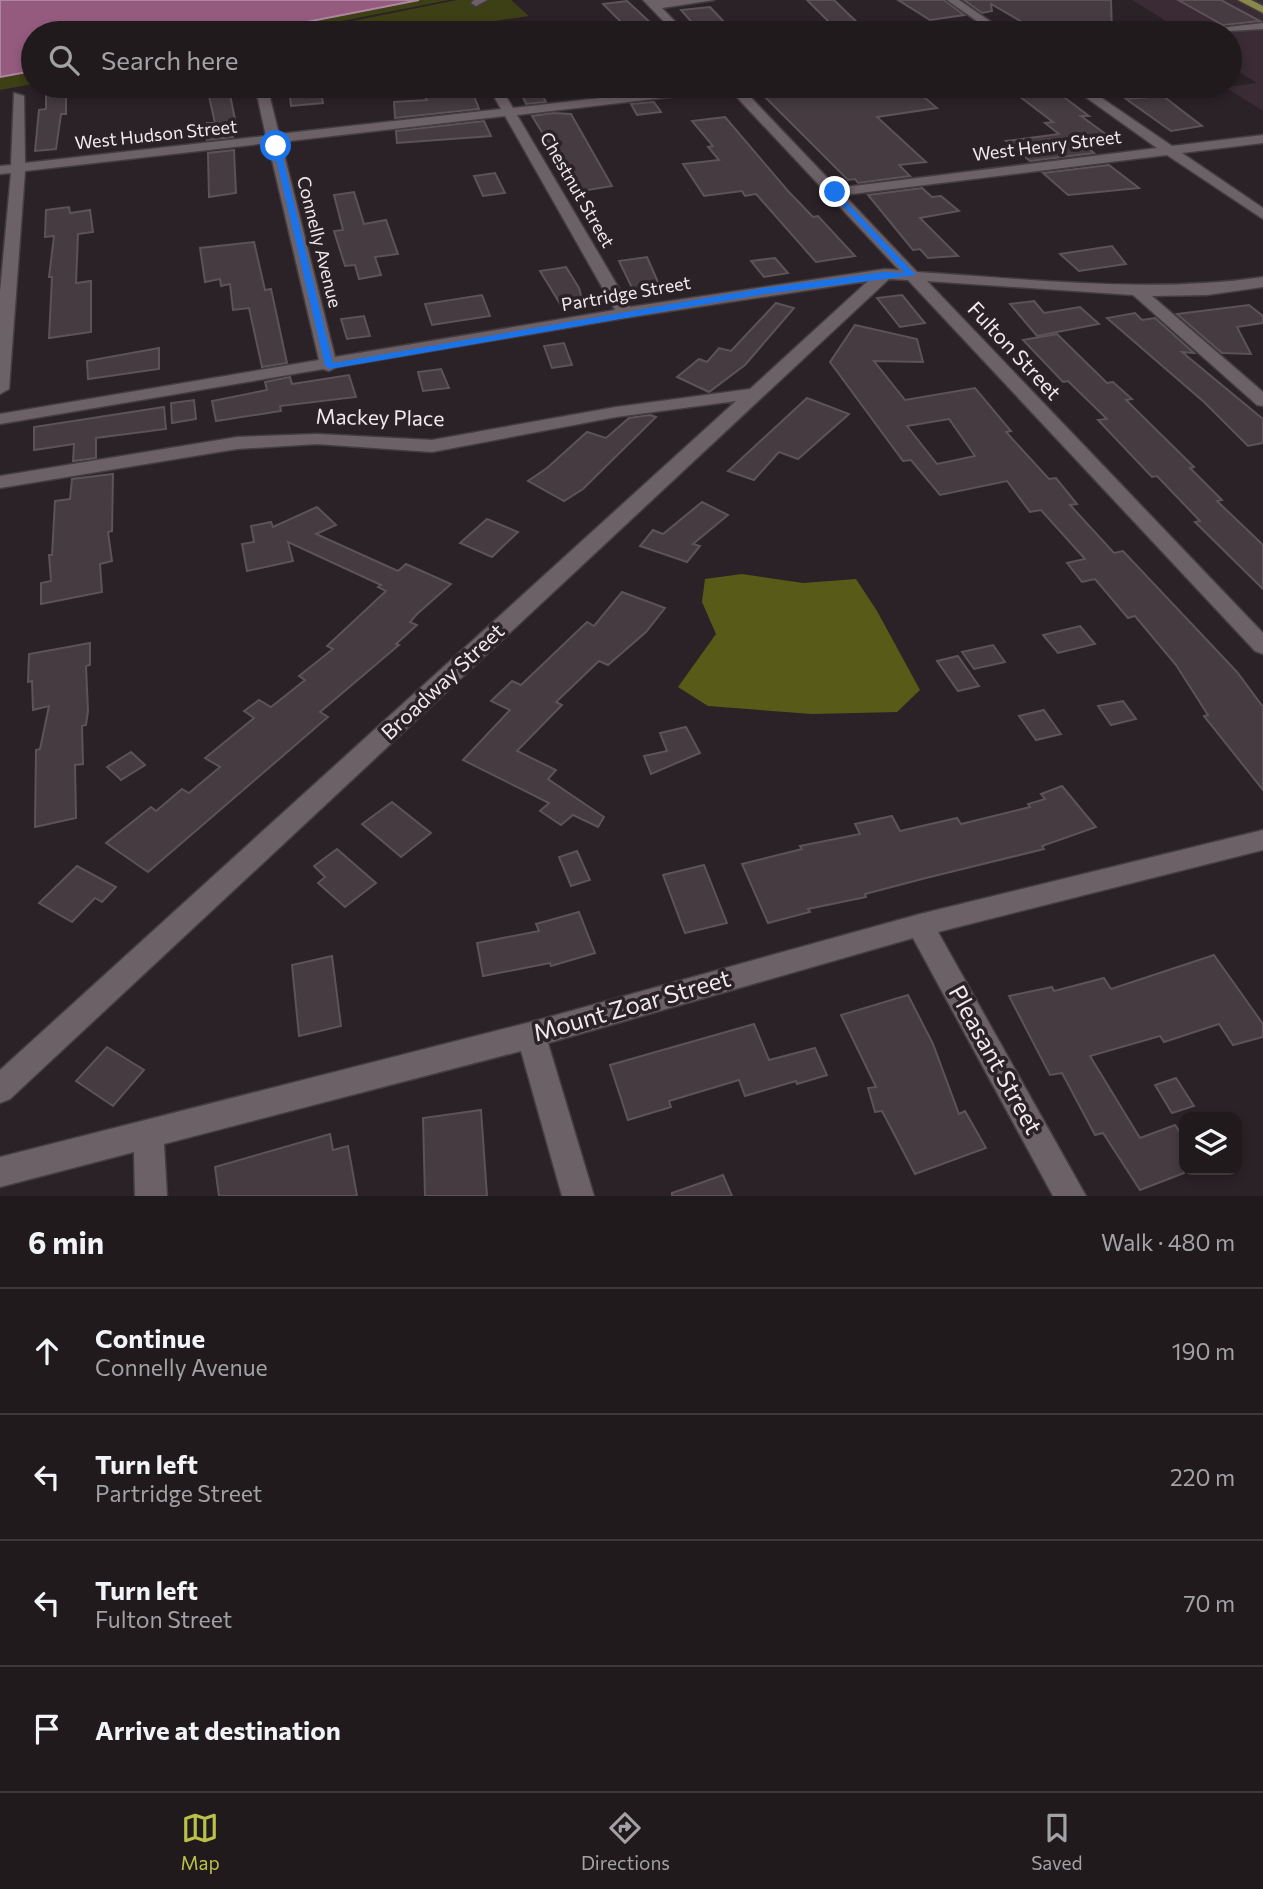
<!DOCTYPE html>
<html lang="en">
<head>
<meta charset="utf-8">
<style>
  :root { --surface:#201a1d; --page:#282326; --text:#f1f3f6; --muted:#a2a1a4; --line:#3d383b; --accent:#b9c146 }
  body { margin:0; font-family:Commissioner,sans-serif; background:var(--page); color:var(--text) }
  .controls { position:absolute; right:21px; bottom:21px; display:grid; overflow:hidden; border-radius:14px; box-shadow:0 4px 10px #0003 }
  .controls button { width:63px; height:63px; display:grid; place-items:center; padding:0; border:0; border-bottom:2px solid var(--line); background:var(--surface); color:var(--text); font:35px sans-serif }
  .stop { position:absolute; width:21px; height:21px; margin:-16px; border:5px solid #1a73e8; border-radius:50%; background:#fff }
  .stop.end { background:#1a73e8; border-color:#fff; box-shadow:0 2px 7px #0008 }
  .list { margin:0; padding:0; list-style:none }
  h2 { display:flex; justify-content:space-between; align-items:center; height:91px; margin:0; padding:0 28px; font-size:30px }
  h2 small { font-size:23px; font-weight:400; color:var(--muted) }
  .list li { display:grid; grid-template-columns:46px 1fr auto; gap:21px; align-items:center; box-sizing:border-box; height:126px; padding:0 28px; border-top:2px solid var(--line) }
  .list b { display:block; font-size:26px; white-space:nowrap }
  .list p { margin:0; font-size:23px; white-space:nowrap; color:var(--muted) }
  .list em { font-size:23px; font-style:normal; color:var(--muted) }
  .icon { flex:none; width:38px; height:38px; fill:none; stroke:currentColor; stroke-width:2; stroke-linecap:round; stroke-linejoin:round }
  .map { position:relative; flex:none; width:1263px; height:1196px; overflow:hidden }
  .search { position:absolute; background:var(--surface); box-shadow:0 4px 10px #0003; left:21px; right:21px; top:21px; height:77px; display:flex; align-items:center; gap:18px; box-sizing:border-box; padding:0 24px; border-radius:38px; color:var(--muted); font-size:26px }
  .sheet { height:595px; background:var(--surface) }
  nav { display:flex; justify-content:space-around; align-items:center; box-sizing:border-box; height:98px; border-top:2px solid var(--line); background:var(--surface); font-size:19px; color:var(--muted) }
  nav a { display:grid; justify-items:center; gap:4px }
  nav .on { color:var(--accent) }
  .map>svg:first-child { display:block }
</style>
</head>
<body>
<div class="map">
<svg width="1263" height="1196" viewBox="0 0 1263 1196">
  <rect width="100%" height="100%" fill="#2b2227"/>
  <!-- built -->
  <polygon fill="#3a2b34" points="1132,0 1263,0 1263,111 1225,87 1257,83 1230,66 1230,33 1175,33 1182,31"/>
  <!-- green -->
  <g fill="#3d3f15">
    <polygon points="419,0 449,0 281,33 250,33"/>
    <polygon points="457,0 511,0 529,16 410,33 293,33"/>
    <polygon points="33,71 33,84 0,90 0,77"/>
    <polygon points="89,86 267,86 149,96 148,87 90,94"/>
  </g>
  <!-- forest -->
  <polygon fill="#575b17" points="742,574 803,583 856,579 877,611 920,690 897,712 812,714 708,706 678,687 716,634 702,602 705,579"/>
  <!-- water -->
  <polygon fill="#945b7e" stroke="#af869f" stroke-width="2" points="0,0 419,0 250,33 33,33 33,71 0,77"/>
  <!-- building -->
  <g fill="#453b41" stroke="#5c5258" stroke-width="2" fill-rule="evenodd">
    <polygon points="807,0 834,0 866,31 840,33"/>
    <polygon points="898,0 944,0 964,15 930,20"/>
    <polygon points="964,0 1111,0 1112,33 1041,33 991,4 992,11 982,13"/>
    <polygon points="1178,0 1221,0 1260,21 1223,25"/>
    <polygon points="627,1 653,25 627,28 603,4"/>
    <polygon points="710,7 726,24 696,27 681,10"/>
    <polygon points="320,86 323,103 291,106 289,87"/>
    <polygon points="518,86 537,86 546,102 526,104"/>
    <polygon points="873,86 911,86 937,108 877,117 926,162 899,165 910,176 858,183 855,179 848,180 763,95 808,89 813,93"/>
    <polygon points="1006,86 1049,86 1089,116 1081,116 1118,143 1087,147 1094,153 1030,161 1006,141 1059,134 1045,123 1053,122"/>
    <polygon points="66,90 66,114 61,114 56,149 35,151 39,110 46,109 46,92"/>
    <polygon points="229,90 237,129 233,130 233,137 207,140 207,123 215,123 208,92"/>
    <polygon points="472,91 479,109 395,118 394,102 427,100 425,97"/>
    <polygon points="1163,96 1202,126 1171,131 1126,99"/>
    <polygon points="654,102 661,112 637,115 631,104"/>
    <polygon points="553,113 571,114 612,186 582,191 571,179 532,116"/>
    <polygon points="725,117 788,191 813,217 818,216 855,256 816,262 756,194 745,196 742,191 704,196 683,164 719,160 708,147 713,146 692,121"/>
    <polygon points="484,121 491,136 397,143 396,131"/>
    <polygon points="234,150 236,193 209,197 208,153"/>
    <polygon points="1109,165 1139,188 1068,195 1043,173"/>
    <polygon points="495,173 505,193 483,196 474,176"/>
    <polygon points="922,188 932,197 941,196 959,211 920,218 958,256 928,258 920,249 913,250 868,195"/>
    <polygon points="354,192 364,224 386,220 398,254 375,257 381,275 359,279 355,265 345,266 334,231 343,230 334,195"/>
    <polygon points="69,207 70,213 90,210 93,232 78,234 76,283 91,281 91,332 49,338 52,277 49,277 54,236 45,237 46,210"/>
    <polygon points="254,242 265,290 271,289 287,363 262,367 249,308 233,310 230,284 221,286 220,279 205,282 200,248"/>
    <polygon points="1112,246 1126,264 1079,271 1060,254"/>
    <polygon points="647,257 661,289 634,292 619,261"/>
    <polygon points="775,258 788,273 764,277 751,261"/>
    <polygon points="566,267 579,288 584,306 562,307 540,271"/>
    <polygon points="482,295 490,316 432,325 425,304"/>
    <polygon points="902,295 925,323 900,327 877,298"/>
    <polygon points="1034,301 1044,313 1080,307 1099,324 1037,336 1010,304"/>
    <polygon points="776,303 794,308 745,365 709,392 677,377 699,359 707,362 719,348 731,351"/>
    <polygon points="1249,305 1263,316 1263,323 1237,327 1251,354 1222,353 1177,314"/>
    <polygon points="1135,313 1142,320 1155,318 1194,353 1182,352 1263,419 1263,443 1248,446 1204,402 1107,318"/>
    <polygon points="364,316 370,336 347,339 341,319"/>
    <path d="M 855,325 L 917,339 L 923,362 L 874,361 L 905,400 L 975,388 L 1011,431 L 1006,432 L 1049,479 L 1056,478 L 1077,504 L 1070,505 L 1114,553 L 1123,551 L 1237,672 L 1263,707 L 1263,790 L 1204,716 L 1208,715 L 1176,665 L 1135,616 L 1128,618 L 1095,579 L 1082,582 L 1067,563 L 1085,559 L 1041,510 L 1030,512 L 1007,481 L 940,495 L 911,460 L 903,461 L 830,362 ZM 949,419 L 975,456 L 937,464 L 907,426 Z"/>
    <polygon points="1057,334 1107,383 1113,382 1132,399 1126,400 1194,467 1190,468 1222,500 1217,501 1263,545 1263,589 1195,522 1200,521 1157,476 1152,477 1098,420 1107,419 1068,381 1063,382 1023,340"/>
    <polygon points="564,343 572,365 552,368 544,346"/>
    <polygon points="159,348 159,369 88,379 87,361"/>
    <polygon points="441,369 449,388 423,391 418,372"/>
    <polygon points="349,375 356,397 280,406 281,411 216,421 212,401 267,390 265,382 290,377 292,384"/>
    <polygon points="807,398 849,414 798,459 779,452 754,480 728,471"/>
    <polygon points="194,400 196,419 172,423 171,403"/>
    <polygon points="164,407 166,429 96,438 96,458 73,461 74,444 34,450 34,427"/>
    <polygon points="650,415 656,417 583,489 564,501 528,481 547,468 587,432 606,438 629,418"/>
    <polygon points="113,474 112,531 108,532 112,561 100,564 102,592 41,604 41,583 51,581 49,555 52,555 55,501 70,499 72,479"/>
    <polygon points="702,502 728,515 693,544 700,546 687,562 640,546 653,530 663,534"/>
    <polygon points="317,507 336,525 316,534 398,571 406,564 451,584 417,614 410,622 417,625 396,644 399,645 320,712 328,717 148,872 106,843 151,807 156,811 182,789 189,793 220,767 205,758 254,718 244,711 259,700 271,707 305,680 299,676 333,649 327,646 386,591 378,587 381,585 288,542 293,561 247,571 242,544 254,542 251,526 271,522 273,527"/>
    <polygon points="487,519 518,532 492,557 460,543"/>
    <polygon points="622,592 665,608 646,632 608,665 599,661 556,702 562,705 517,751 556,770 548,779 604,817 598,827 573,815 561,825 540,811 549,803 463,760 510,710 491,701 512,681 521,685 587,622 594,626"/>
    <polygon points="1080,626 1095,644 1058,653 1043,635"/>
    <polygon points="90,643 90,665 86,666 88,711 86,725 82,726 83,764 75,765 76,818 35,827 36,750 40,749 49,706 33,710 32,681 28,682 29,654"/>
    <polygon points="993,645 1005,662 974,669 962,652"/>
    <polygon points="958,656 979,686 958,691 937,661"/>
    <polygon points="1123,701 1136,719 1111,725 1098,706"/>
    <polygon points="1044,710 1061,734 1036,740 1019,716"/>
    <polygon points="686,727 700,753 651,774 644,756 667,751 660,733"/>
    <polygon points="131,752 145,765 121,780 107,767"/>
    <polygon points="1062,786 1096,827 1042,846 1044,849 926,878 865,894 866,897 808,909 810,912 768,923 742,864 802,849 800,846 860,834 855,824 892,816 900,831 957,818 961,824 1030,807 1028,804 1045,799 1041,794"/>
    <polygon points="392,802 431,833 401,857 362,824"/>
    <polygon points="337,849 376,883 345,907 318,883 325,877 314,866"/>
    <polygon points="577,851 590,880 571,886 559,857"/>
    <polygon points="704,865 727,923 685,933 663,875"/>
    <polygon points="77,866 116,887 102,902 95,898 72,922 39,903"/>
    <polygon points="579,912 595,953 551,966 550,963 483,976 477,943 539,931 536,924"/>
    <polygon points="1214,955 1263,1024 1263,1037 1233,1045 1219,1024 1164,1042 1160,1036 1090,1056 1140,1138 1175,1125 1184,1138 1184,1173 1140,1190 1103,1133 1095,1135 1062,1073 1050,1075 1009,996 1052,987 1054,991 1104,978 1111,989"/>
    <polygon points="332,956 341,1026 299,1036 292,965"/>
    <polygon points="908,995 933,1044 959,1114 965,1111 986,1148 915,1174 882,1111 875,1112 868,1088 876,1087 841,1015"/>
    <polygon points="754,1024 769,1060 815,1048 827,1075 797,1084 796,1081 745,1096 739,1080 669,1101 671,1107 628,1120 610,1065"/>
    <polygon points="107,1047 144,1070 113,1106 76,1081"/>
    <polygon points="1176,1078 1194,1106 1172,1113 1155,1085"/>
    <polygon points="481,1110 487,1196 425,1196 423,1118"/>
    <polygon points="330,1134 333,1150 348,1146 357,1196 219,1196 215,1167"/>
    <polygon points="723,1175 732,1196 672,1196 672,1193"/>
  </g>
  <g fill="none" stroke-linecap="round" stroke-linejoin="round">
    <defs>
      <g id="minor">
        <polygon points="487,0 476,6 471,3 474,0"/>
        <polygon points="643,0 714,0 662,8 686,33 675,33"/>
        <polygon points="947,0 959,0 1007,33 994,33"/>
        <polygon points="1263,23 1263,29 1197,33 1203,30"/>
        <polygon points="455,26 463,26 468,33 457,33"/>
        <path d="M 255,86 L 267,86 L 279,134 L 501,109 L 488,86 L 500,86 L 513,108 L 704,86 L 740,86 L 837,188 L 1157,148 L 1070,86 L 1084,86 L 1172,146 L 1263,135 L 1263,143 L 1182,153 L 1263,208 L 1263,219 L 1167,155 L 844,195 L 917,272 C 1033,279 1148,294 1263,277 L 1263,287 L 1207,295 L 1152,296 L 1263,392 L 1263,406 L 1257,405 L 1133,295 L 927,281 L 1263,633 L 1263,654 L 1255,651 L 908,280 L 889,279 L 10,1099 L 0,1103 L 0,1070 L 736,401 L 616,417 L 432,452 L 317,444 L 237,449 L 0,488 L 0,476 L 237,437 L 317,434 L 432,440 L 616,407 L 750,389 L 868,281 L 625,318 L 337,367 L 329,371 L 323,369 L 0,424 L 0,414 L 319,360 L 268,143 L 25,171 L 9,389 L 0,394 L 0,292 L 11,173 L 0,174 L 0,166 L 11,165 L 14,93 L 24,96 L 25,163 L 266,136 ZM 730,90 L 899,270 L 885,269 L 630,307 L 517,115 ZM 505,116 L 615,310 L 335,357 L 281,142 Z"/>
        <polygon points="1263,830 1263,850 938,932 1086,1196 1053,1196 913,938 548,1043 594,1196 562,1196 521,1051 164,1144 167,1196 135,1196 134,1152 0,1187 0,1157 531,1022 920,914"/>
      </g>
      <polygon id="major" points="1238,0 1251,0 1263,6 1263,13"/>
    </defs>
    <!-- minor casing -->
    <use href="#minor" stroke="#443d40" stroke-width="3"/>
    <!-- major casing -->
    <use href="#major" stroke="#443d40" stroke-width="3"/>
    <!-- minor -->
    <use href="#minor" fill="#6c6167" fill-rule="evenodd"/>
    <!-- major -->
    <use href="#major" fill="#89894b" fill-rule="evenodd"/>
  </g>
  <!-- route -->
  <polygon fill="#1a73e8" points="276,143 280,146 333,363 764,288 885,272 905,273 832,194 835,190 916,275 764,294 330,369 325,366 273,146"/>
  <g text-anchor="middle" stroke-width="7" stroke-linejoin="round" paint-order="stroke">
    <!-- far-street labels -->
    <g font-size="18" fill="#efe9ec" stroke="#2b2227">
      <text transform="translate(156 135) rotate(-6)" y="6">West Hudson Street</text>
      <text transform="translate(1047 146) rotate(-7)" y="6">West Henry Street</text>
      <text transform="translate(577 190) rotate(60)" y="6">Chestnut Street</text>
      <text transform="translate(319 242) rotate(76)" y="6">Connelly Avenue</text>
      <text transform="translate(626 294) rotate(-10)" y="6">Partridge Street</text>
    </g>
    <!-- street labels -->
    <g font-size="21" fill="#efe9ec" stroke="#2b2227">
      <text transform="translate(1014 351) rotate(47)" y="7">Fulton Street</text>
      <text transform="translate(380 418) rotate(1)" y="7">Mackey Place</text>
      <text transform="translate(443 682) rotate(-43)" y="7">Broadway Street</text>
    </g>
    <!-- near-street labels -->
    <g font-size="24" fill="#efe9ec" stroke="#2b2227">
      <text transform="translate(632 1006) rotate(-16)" y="8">Mount Zoar Street</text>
      <text transform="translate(995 1060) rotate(61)" y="8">Pleasant Street</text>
    </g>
  </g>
</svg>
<div class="controls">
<button><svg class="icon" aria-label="layers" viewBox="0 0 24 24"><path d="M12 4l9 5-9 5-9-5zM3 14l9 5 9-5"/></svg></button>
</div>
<div class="stop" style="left:276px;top:146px"></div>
<div class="stop end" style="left:835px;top:192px"></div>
<div class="search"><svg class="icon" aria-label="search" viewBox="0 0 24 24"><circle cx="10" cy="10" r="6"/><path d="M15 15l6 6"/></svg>Search here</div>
</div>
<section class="sheet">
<h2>6 min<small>Walk · 480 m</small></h2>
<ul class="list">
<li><svg class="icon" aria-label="ahead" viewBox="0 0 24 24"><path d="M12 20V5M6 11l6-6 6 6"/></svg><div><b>Continue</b><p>Connelly Avenue</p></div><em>190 m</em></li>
<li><svg class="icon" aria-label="left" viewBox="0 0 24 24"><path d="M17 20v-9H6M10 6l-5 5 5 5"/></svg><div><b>Turn left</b><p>Partridge Street</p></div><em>220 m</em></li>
<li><svg class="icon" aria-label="left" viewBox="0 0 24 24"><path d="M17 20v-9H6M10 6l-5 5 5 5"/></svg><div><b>Turn left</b><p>Fulton Street</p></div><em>70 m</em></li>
<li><svg class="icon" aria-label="arrive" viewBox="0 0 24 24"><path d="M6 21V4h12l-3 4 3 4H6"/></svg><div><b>Arrive at destination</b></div></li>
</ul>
</section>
<nav>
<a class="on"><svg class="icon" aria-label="map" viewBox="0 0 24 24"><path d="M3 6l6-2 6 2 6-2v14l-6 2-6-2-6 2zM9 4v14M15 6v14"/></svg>Map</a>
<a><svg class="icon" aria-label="directions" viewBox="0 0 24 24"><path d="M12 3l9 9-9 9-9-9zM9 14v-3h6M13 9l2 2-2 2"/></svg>Directions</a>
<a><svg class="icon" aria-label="saved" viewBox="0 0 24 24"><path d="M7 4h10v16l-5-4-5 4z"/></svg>Saved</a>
</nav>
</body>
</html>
